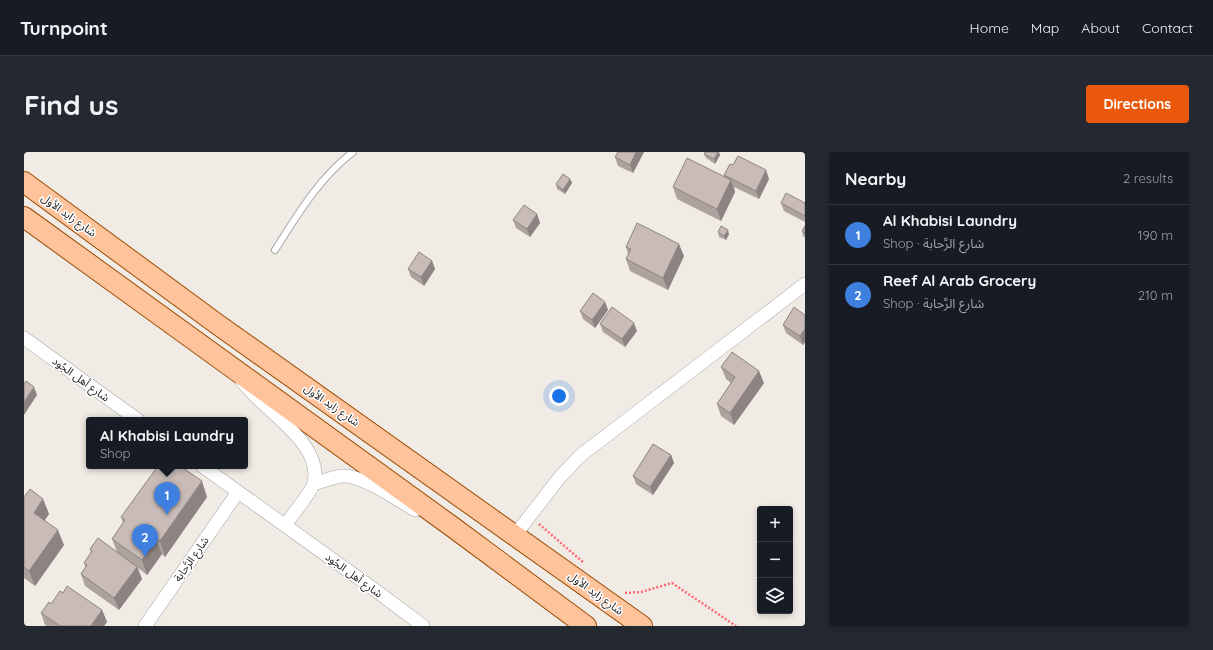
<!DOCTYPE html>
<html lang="en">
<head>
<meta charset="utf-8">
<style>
  :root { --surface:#171b24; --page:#242831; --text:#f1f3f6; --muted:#9ea1a6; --line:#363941; --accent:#ea580c }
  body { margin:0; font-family:Quicksand,"Noto Sans Arabic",sans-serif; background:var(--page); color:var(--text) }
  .controls { position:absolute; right:12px; bottom:12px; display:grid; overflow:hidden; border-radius:4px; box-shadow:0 2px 6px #0003 }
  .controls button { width:36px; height:36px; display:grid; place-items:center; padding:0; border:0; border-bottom:1px solid var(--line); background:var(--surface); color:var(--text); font:20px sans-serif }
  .you { position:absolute; left:535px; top:244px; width:14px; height:14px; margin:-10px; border:3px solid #fff; border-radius:50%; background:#1a73e8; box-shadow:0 0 0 6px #1a73e833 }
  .badge { display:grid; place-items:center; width:26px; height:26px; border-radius:50%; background:var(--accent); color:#fff; font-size:13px; font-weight:700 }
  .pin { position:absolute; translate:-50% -33px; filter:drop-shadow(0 1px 2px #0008) }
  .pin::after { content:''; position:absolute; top:21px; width:14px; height:12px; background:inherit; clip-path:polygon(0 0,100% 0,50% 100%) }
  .popup { position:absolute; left:62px; top:265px; width:162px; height:52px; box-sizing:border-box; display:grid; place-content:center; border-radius:4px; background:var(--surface); filter:drop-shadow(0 1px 3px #0005); font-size:13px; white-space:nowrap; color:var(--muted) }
  .popup b { font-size:15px; color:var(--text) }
  .popup::after { content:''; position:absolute; left:50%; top:100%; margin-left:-8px; border:8px solid transparent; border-top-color:var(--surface) }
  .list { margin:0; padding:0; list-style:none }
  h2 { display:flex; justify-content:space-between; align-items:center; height:52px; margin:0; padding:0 16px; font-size:17px }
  h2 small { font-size:13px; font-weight:400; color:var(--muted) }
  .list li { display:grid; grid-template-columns:26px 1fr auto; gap:12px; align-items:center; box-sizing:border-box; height:60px; padding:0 16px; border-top:1px solid var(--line) }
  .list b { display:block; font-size:15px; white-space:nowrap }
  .list p { margin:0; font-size:13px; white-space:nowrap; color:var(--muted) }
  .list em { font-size:13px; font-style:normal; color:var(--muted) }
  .icon { flex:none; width:22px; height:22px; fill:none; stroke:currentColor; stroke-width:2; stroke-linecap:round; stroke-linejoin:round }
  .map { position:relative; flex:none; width:781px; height:474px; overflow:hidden; border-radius:4px }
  header { display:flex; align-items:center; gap:24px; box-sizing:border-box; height:56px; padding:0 20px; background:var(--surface); border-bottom:1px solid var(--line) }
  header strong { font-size:19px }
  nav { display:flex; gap:22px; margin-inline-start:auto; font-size:14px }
  .intro { display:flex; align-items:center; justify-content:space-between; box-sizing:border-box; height:96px; padding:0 24px }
  h1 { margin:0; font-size:28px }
  .button { padding:10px 18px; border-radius:4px; background:var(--accent); color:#fff; font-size:14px; font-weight:700 }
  main { display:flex; gap:24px; padding:0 24px }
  aside { flex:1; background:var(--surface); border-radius:4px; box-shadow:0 2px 6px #0003 }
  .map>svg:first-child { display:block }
</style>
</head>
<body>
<header>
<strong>Turnpoint</strong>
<nav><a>Home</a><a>Map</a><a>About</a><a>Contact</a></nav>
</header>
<div class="intro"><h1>Find us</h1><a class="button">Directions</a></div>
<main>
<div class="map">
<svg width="781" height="474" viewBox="0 0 781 474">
  <rect width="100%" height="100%" fill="#f1ebe5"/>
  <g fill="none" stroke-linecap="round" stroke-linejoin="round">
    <defs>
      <path id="service" d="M 251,98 C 274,62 295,26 329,0"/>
      <g id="minor">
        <polyline points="0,186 114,268"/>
        <path d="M 218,229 C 239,259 299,290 290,330 C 289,338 267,365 261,373"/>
        <polyline points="178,314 351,438 399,474"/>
        <path d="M 290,332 C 299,329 309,325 318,324 C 337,322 374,348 391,358"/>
        <polyline points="491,383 536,325 557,303 781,132"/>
        <polyline points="121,474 214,340"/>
      </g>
      <g id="primary">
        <polyline points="0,30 193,172 618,474"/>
        <polyline points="0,65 430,376 562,474"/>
      </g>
    </defs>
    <!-- service casing -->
    <use href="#service" stroke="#a6a6a6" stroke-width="8"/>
    <!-- minor casing -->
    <use href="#minor" stroke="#a6a6a6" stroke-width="14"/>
    <!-- primary casing -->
    <use href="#primary" stroke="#9b4c00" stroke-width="22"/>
    <!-- path -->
    <g stroke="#ff6872" stroke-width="2.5" stroke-dasharray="2 2" stroke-linecap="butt">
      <polyline points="515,372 560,411"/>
      <polyline points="601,441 617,440 648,431 712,474"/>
    </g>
    <!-- service -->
    <use href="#service" stroke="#fff" stroke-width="6"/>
    <!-- minor -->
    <use href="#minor" stroke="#fff" stroke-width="13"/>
    <!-- primary -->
    <use href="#primary" stroke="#ffc39c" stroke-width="20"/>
  </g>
  <!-- wall -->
  <g fill="#ada29e">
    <polygon points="620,0 609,21 594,14 591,5"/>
    <polygon points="680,2 696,3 691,12 682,6"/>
    <polygon points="700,23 745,27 735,47 710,35 711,40 697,69 653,47 649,35 700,25"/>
    <polygon points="546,27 548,31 541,42 533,37 532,32"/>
    <polygon points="757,51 781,51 781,70 760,59"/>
    <polygon points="513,62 516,71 506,85 492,76 489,68"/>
    <polygon points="781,74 781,85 779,84 778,79"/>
    <polygon points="694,80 705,82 702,88 695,85"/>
    <polygon points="602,95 660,104 644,138 606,119 602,107 604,102"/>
    <polygon points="408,109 411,117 400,134 387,125 384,117"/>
    <polygon points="581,150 584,158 571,176 559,167 556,159"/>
    <polygon points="781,163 781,190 779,193 762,181 759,173"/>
    <polygon points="576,172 613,179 601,195 579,180"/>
    <polygon points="697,215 740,231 710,273 697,264 693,252 707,231 702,227"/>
    <polygon points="647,303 650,311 629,343 612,332 609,324"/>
    <polygon points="0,345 19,347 25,362 21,368 40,393 11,434 0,426"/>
    <polygon points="183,345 141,405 138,402 123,423 114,416 118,427 95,458 61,434 57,422 62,416 60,411 67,401 66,397 93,400 88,387 99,371 97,365"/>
    <polygon points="39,441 78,458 83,470 80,474 23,474 21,473 17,461"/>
  </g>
  <!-- shaded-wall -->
  <g fill="#8d8481">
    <polygon points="612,0 620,0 609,21 606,13"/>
    <polygon points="694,0 695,0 696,3 691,12 690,7"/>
    <polygon points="742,18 745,27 735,47 732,39"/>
    <polygon points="546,27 548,31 541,42 539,38"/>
    <polygon points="707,28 711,40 697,69 693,57"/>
    <polygon points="513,62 516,71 506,85 503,77"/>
    <polygon points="704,78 705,82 702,88 700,84"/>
    <polygon points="655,92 660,104 644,138 639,126"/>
    <polygon points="408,109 411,117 400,134 397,125"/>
    <polygon points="581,150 584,158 571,176 568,168"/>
    <polygon points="610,171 613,179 601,195 598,187"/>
    <polygon points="781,177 781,190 779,193 776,184"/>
    <polygon points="735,219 740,231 710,273 706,261"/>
    <polygon points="10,235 13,243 0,263 0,250"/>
    <polygon points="647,303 650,311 629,343 626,335"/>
    <polygon points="178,329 183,345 141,405 136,389"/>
    <polygon points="19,347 25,362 15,376 10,361"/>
    <polygon points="34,378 40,393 11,434 5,419"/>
    <polygon points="132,387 138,402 123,423 118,408"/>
    <polygon points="113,415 118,427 95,458 90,446"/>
    <polygon points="78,458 83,470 80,474 67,474"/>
  </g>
  <!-- building -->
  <g fill="#c9bcb8" stroke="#8d8481">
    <polygon points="594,0 612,0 606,13 591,5"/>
    <polygon points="681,0 694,0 690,7 680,2"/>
    <polygon points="714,4 742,18 732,39 700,23 706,12 709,13"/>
    <polygon points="663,6 707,28 693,57 649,35"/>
    <polygon points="539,22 546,27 539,38 532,32"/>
    <polygon points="762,41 781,51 781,64 757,51"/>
    <polygon points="500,53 513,62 503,77 489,68"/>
    <polygon points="613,71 655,92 639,126 602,107 607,97 602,95"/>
    <polygon points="697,74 704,78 700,84 694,80"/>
    <polygon points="781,74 781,81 778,79"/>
    <polygon points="395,100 408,109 397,125 384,117"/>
    <polygon points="569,141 581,150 568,168 556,159"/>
    <polygon points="588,155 610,171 598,187 576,172"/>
    <polygon points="770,155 781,163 781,177 776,184 759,173"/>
    <polygon points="708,200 735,219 706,261 693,252 711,225 697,215"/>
    <polygon points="2,229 10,235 0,250 0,232"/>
    <polygon points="629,292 647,303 626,335 609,324"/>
    <polygon points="134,314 156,314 178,329 136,389 132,387 118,408 88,387 101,368 97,365"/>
    <polygon points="6,337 19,347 10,361 34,378 5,419 0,415 0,345"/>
    <polygon points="74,386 113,415 90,446 57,422 63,413 60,411 68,399 66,397"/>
    <polygon points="43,434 78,458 67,474 36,474 17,461 25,450 27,452 36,439 39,441"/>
  </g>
  <g text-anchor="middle" stroke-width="3" stroke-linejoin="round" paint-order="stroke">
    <!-- street labels -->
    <g font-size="11" fill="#1f1f1f" stroke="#fff">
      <text transform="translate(45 63) rotate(36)" y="4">شارع زايد الأول</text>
      <text transform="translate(57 227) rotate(36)" y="4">شارع أهل الجُود</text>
      <text transform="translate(308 253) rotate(35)" y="4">شارع زايد الأول</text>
      <text transform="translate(167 407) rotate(-55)" y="4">شارع الرَّحابة</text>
      <text transform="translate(330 423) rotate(36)" y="4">شارع أهل الجُود</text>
      <text transform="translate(572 441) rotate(36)" y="4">شارع زايد الأول</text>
    </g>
  </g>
</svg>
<div class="controls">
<button>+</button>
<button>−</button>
<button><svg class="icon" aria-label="layers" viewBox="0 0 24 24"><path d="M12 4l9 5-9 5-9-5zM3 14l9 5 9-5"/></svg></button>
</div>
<div class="you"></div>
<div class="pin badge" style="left:143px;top:363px;background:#3f7fe0">1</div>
<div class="popup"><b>Al Khabisi Laundry</b>Shop</div>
<div class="pin badge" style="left:121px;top:405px;background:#3f7fe0">2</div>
</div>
<aside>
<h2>Nearby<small>2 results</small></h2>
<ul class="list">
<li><span class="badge" style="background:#3f7fe0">1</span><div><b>Al Khabisi Laundry</b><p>Shop · شارع الرَّحابة</p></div><em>190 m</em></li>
<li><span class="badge" style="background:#3f7fe0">2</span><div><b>Reef Al Arab Grocery</b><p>Shop · شارع الرَّحابة</p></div><em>210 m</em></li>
</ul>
</aside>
</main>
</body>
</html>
